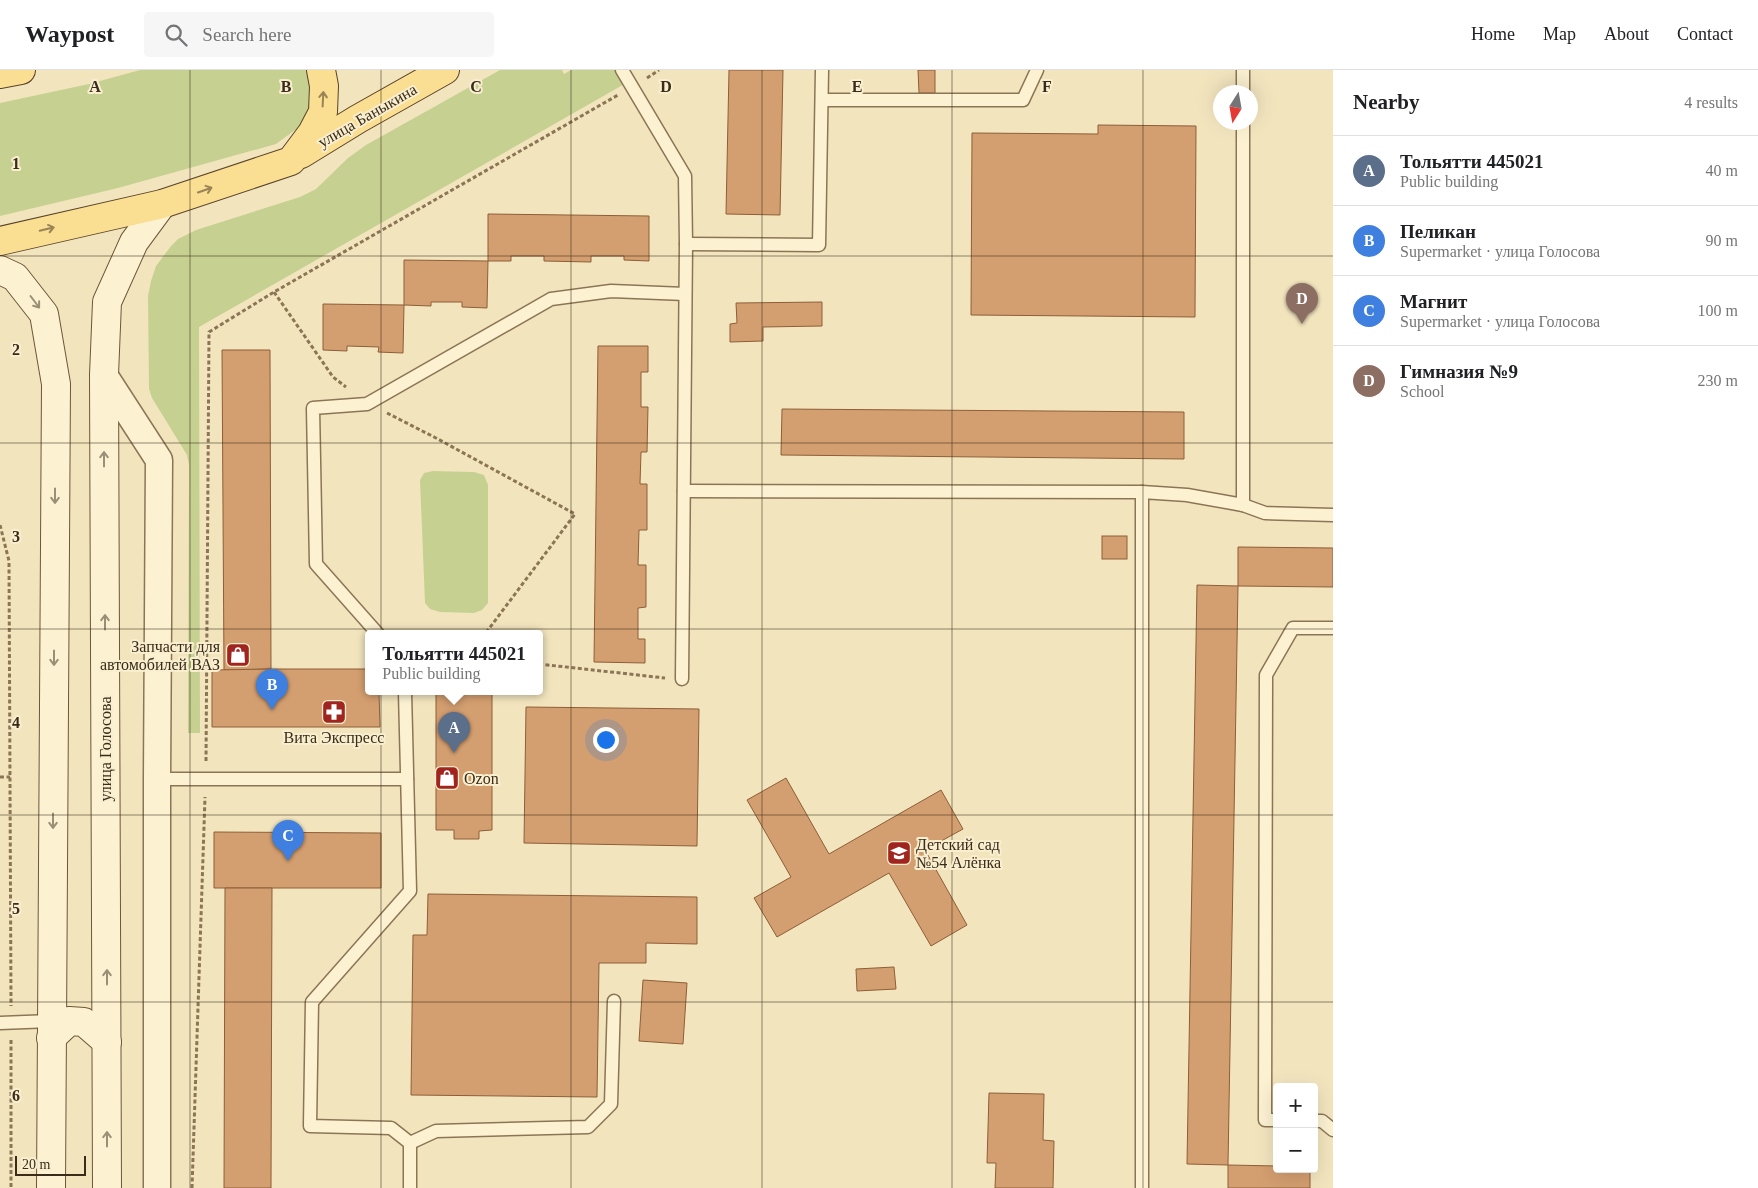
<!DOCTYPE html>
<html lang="en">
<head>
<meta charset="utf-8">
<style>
  :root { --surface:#fff; --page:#f6f6f6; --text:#202124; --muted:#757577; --line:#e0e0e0; --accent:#111827 }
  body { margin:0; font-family:Georgia,serif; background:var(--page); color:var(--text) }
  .controls { position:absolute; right:15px; bottom:15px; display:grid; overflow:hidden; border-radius:5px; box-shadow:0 5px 20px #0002 }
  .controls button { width:45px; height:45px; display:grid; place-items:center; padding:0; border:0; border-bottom:1px solid var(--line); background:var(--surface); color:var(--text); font:25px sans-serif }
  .compass { position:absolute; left:1213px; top:15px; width:45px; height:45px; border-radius:50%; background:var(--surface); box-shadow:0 5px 20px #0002; rotate:191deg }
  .scale { position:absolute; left:15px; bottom:12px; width:71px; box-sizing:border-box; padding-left:5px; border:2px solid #3a2b1b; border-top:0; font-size:14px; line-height:18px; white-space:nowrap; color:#3a2b1b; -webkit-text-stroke:4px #f9efce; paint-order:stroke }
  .you { position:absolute; left:605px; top:669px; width:18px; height:18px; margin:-12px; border:4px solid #fff; border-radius:50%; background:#1a73e8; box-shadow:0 0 0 8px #1a73e833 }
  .badge { display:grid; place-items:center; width:32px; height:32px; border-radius:50%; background:var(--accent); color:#fff; font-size:16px; font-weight:700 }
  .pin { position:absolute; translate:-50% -41px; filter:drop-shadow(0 1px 2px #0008) }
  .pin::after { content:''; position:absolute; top:26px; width:18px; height:15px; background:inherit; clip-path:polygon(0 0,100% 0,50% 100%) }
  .popup { position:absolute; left:365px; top:560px; width:178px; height:65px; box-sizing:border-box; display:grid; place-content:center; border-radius:5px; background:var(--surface); filter:drop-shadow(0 1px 4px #0005); font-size:16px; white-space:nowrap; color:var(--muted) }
  .popup b { font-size:19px; color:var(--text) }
  .popup::after { content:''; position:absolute; left:50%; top:100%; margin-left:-10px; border:10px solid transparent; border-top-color:var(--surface) }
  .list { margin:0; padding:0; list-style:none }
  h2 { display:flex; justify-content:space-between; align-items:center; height:65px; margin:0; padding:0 20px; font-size:21px }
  h2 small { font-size:16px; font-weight:400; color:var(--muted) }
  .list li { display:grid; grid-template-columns:32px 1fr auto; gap:15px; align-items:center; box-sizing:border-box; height:70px; padding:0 20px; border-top:1px solid var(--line) }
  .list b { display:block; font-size:19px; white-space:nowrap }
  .list p { margin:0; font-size:16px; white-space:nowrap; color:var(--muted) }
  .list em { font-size:16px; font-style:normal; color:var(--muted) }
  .icon { flex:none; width:28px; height:28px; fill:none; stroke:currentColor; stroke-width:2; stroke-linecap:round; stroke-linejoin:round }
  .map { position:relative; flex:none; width:1333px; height:1118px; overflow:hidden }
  header { display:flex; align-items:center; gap:30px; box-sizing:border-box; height:70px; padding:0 25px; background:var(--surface); border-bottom:1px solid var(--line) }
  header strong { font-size:24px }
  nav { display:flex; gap:28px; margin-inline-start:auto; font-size:18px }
  .search { width:350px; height:45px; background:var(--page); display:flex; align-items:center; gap:12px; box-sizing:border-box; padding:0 18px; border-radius:5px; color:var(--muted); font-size:19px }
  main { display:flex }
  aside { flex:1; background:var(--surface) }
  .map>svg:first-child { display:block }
</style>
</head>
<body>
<header>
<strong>Waypost</strong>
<div class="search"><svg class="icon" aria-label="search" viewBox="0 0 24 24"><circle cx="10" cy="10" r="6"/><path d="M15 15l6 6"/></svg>Search here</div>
<nav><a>Home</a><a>Map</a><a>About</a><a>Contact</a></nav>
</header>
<main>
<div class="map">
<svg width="1333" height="1118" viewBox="0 0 1333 1118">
  <rect width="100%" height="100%" fill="#f2e5be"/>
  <!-- green -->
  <g fill="#c6d191">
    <polygon points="140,0 306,0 312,13 313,34 302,55 276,74 118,118 0,146 0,33 89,14"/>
    <polygon points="500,0 562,0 564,4 571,0 619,0 628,12 199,257 200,663 188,663 189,395 187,385 152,328 149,319 148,226 151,211 156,196 171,176 178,169 196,160 300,127 316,119 348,88 366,75"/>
    <polygon points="433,401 474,402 484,405 488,415 488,533 482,540 474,543 440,542 430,539 425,533 420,410 424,403"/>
  </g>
  <!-- building -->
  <g fill="#d49f70" stroke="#8d5e38">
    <polygon points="729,0 783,0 780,145 726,144"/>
    <polygon points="918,0 935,0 935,23 919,23"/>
    <polygon points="1098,55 1196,56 1195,247 971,245 972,63 1098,64"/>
    <polygon points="488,144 649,146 649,191 624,190 624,186 591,186 591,192 544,191 544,186 511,186 511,191 488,191"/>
    <polygon points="404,190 488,191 487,238 462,237 462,232 431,232 431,236 404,235"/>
    <polygon points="822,232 822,256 763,257 763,271 730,272 730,254 737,253 736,233"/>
    <polygon points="323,234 404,235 403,283 378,282 379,277 347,276 347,281 323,280"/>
    <polygon points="598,276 648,276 648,302 641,302 641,337 648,337 647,382 641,382 640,414 647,414 647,460 639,460 638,495 646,495 646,537 638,538 638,569 645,569 645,593 594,592"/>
    <polygon points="222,280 270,280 271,599 224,600"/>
    <polygon points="782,339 1184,342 1184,389 781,385"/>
    <rect x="1102" y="466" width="25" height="23"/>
    <polygon points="1238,477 1333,478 1333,517 1238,516"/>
    <polygon points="1197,515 1238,516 1228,1095 1187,1094"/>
    <polygon points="271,599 369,599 369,622 379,622 380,657 212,657 212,600"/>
    <polygon points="436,622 492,622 492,760 479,761 479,769 454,769 454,760 436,760"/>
    <polygon points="526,637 699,639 697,776 524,773"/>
    <polygon points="786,708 829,784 941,720 963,759 925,780 967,855 931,876 889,803 777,867 754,828 791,807 747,730"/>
    <polygon points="214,762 381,763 381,818 214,818"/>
    <polygon points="225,818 272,818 271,1118 224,1118"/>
    <polygon points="428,824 697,827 697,874 646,873 646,893 599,893 597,1027 411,1025 413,865 427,865"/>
    <polygon points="894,897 896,919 857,921 856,899"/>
    <polygon points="643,910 687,913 683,974 639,971"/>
    <polygon points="989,1023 1044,1024 1043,1070 1054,1071 1053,1118 995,1118 996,1093 987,1093"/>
    <polygon points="1228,1095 1277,1096 1277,1099 1310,1099 1310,1118 1228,1118"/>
  </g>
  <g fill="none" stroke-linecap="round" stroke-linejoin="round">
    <defs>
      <g id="service">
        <polyline points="622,0 685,106 686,174 682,609"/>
        <polyline points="1243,0 1243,22"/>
        <polyline points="822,30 1023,30 1037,0"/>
        <polyline points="686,174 819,175 822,0"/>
        <polyline points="684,421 1142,422"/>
        <polyline points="1243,435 1265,443 1333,445"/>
        <polyline points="378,564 316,494 313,338 367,334 551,229 611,221 685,224"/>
        <polyline points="405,622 410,821 312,932 310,1056 391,1058 410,1073 410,1118"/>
        <polyline points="157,709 407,709"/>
        <polyline points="0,953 51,951"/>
        <polyline points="1277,1050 1265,1050 1266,605 1293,558 1333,558"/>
        <polyline points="1314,1051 1322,1051 1333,1060"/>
        <polyline points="410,1073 436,1061 588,1057 611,1034 614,931"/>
        <polyline points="1142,1118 1142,422 1187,425 1243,435 1243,52"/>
      </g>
      <polyline id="minor" points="104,305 159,390 157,709 157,1118"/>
      <g id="secondary">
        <polyline points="0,200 15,207 44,244 56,314 51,1118"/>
        <polyline points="51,968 69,951 84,952 107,972"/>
        <polyline points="107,1118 104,305 107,232 134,172 162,134"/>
      </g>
      <g id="primary">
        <polyline points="0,4 21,0"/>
        <polyline points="301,84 358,49 445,0"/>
        <polyline points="0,171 162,134 291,91 312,63 323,42 324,16 321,0"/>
      </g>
    </defs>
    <!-- service casing -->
    <use href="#service" stroke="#8c7555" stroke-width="15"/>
    <!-- minor casing -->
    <use href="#minor" stroke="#8c7555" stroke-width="29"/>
    <!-- secondary casing -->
    <use href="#secondary" stroke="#6e5638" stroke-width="30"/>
    <!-- primary casing -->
    <use href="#primary" stroke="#59422a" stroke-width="30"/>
    <!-- path -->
    <g stroke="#8c7555" stroke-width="3" stroke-dasharray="4 2.5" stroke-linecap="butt">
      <polyline points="647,8 659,0"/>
      <polyline points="274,222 333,307 346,317"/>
      <polyline points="387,343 436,368 575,444 485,564"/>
      <polyline points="0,455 9,491 11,936"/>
      <polyline points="539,594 665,608"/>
      <polyline points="206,691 209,262 274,222 618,25"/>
      <polyline points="0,707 10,707"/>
      <polyline points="11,970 11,1118"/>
      <polyline points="192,1118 205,727"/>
    </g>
    <!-- service -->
    <use href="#service" stroke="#fcf2d2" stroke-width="12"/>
    <!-- minor -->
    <use href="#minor" stroke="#fcf2d2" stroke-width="26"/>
    <!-- secondary -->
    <use href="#secondary" stroke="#fcf2d2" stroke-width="28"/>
    <!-- primary -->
    <use href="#primary" stroke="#fade91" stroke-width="28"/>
  </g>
  <!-- one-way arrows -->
  <defs><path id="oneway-shaft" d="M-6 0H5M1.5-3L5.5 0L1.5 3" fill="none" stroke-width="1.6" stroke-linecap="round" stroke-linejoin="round" transform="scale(1.25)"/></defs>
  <g stroke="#9a8456">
    <use href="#oneway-shaft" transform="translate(323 29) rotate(-87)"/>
    <use href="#oneway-shaft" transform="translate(205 120) rotate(-19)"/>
    <use href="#oneway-shaft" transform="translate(47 159) rotate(-13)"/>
  </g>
  <g stroke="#9b8e76">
    <use href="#oneway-shaft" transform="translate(35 232) rotate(53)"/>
    <use href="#oneway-shaft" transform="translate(104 389) rotate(-90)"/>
    <use href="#oneway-shaft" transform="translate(55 426) rotate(90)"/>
    <use href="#oneway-shaft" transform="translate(105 552) rotate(-90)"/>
    <use href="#oneway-shaft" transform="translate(54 588) rotate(90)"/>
    <use href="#oneway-shaft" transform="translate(53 751) rotate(90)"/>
    <use href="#oneway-shaft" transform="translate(107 907) rotate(-90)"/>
    <use href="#oneway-shaft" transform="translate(107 1069) rotate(-90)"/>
  </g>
  <!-- grid -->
  <path fill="none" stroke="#3a2b1b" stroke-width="1" stroke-opacity="0.55" d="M 190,0 L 190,1118M 381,0 L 381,1118M 571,0 L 571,1118M 762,0 L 762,1118M 952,0 L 952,1118M 1143,0 L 1143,1118M 0,186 L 1333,186M 0,373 L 1333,373M 0,559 L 1333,559M 0,745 L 1333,745M 0,932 L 1333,932"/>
  <!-- icons -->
  <defs>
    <symbol id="shop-square" viewBox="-11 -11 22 22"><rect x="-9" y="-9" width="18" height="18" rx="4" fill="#a1251f" stroke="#f9efce"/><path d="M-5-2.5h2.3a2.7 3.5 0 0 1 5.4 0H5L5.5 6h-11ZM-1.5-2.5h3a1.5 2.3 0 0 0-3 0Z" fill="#fff"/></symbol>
    <symbol id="pharmacy-square" viewBox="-11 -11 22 22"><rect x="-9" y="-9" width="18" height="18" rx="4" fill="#a1251f" stroke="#f9efce"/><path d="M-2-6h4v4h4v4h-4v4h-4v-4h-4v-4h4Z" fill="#fff"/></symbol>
    <symbol id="school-square" viewBox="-11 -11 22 22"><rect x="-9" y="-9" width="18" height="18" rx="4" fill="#a1251f" stroke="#f9efce"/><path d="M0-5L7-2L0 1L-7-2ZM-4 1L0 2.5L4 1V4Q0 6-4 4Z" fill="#fff"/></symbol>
  </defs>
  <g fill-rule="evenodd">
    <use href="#shop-square" x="224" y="571" width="28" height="28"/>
    <use href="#pharmacy-square" x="320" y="628" width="28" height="28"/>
    <use href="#shop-square" x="433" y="694" width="28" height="28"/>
    <use href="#school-square" x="885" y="769" width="28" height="28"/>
  </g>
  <g text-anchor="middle" stroke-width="4" stroke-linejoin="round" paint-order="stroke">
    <!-- street labels -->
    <g font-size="16" fill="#3a2b1b" stroke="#f9efce">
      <text transform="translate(367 45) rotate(-30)" y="6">улица Баныкина</text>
      <text transform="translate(105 679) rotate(-90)" y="6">улица Голосова</text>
    </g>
    <!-- poi labels -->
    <g font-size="16" fill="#3a2b1b" stroke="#f9efce" text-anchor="start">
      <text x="220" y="582" text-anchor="end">Запчасти для<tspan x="220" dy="18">автомобилей ВАЗ</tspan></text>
      <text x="334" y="673" text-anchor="middle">Вита Экспресс</text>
      <text x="464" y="714">Ozon</text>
      <text x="916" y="780">Детский сад<tspan x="916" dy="18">№54 Алёнка</tspan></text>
    </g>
  </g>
  <g font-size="16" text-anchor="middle" font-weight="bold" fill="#3a2b1b" stroke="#f9efce" stroke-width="4" stroke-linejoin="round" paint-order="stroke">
    <text x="95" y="22">A</text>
    <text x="286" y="22">B</text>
    <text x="476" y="22">C</text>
    <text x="666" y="22">D</text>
    <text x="857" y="22">E</text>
    <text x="1047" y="22">F</text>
    <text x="16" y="99">1</text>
    <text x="16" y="285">2</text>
    <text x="16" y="472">3</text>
    <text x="16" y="658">4</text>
    <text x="16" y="844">5</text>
    <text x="16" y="1031">6</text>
  </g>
</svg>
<div class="controls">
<button>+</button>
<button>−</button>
</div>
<svg class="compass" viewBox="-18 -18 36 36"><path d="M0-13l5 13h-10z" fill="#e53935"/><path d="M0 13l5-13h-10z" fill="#757577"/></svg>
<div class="scale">20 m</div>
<div class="you"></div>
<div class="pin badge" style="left:454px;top:683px;background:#5c6f8a">A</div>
<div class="popup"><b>Тольятти 445021</b>Public building</div>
<div class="pin badge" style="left:272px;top:640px;background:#3f7fe0">B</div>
<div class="pin badge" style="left:288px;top:791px;background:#3f7fe0">C</div>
<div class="pin badge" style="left:1302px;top:254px;background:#8d6e63">D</div>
</div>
<aside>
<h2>Nearby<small>4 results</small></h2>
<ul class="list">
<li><span class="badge" style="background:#5c6f8a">A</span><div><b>Тольятти 445021</b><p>Public building</p></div><em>40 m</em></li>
<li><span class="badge" style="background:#3f7fe0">B</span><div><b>Пеликан</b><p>Supermarket · улица Голосова</p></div><em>90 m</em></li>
<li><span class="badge" style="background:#3f7fe0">C</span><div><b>Магнит</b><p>Supermarket · улица Голосова</p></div><em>100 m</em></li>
<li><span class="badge" style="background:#8d6e63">D</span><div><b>Гимназия №9</b><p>School</p></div><em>230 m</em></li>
</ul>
</aside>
</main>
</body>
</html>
